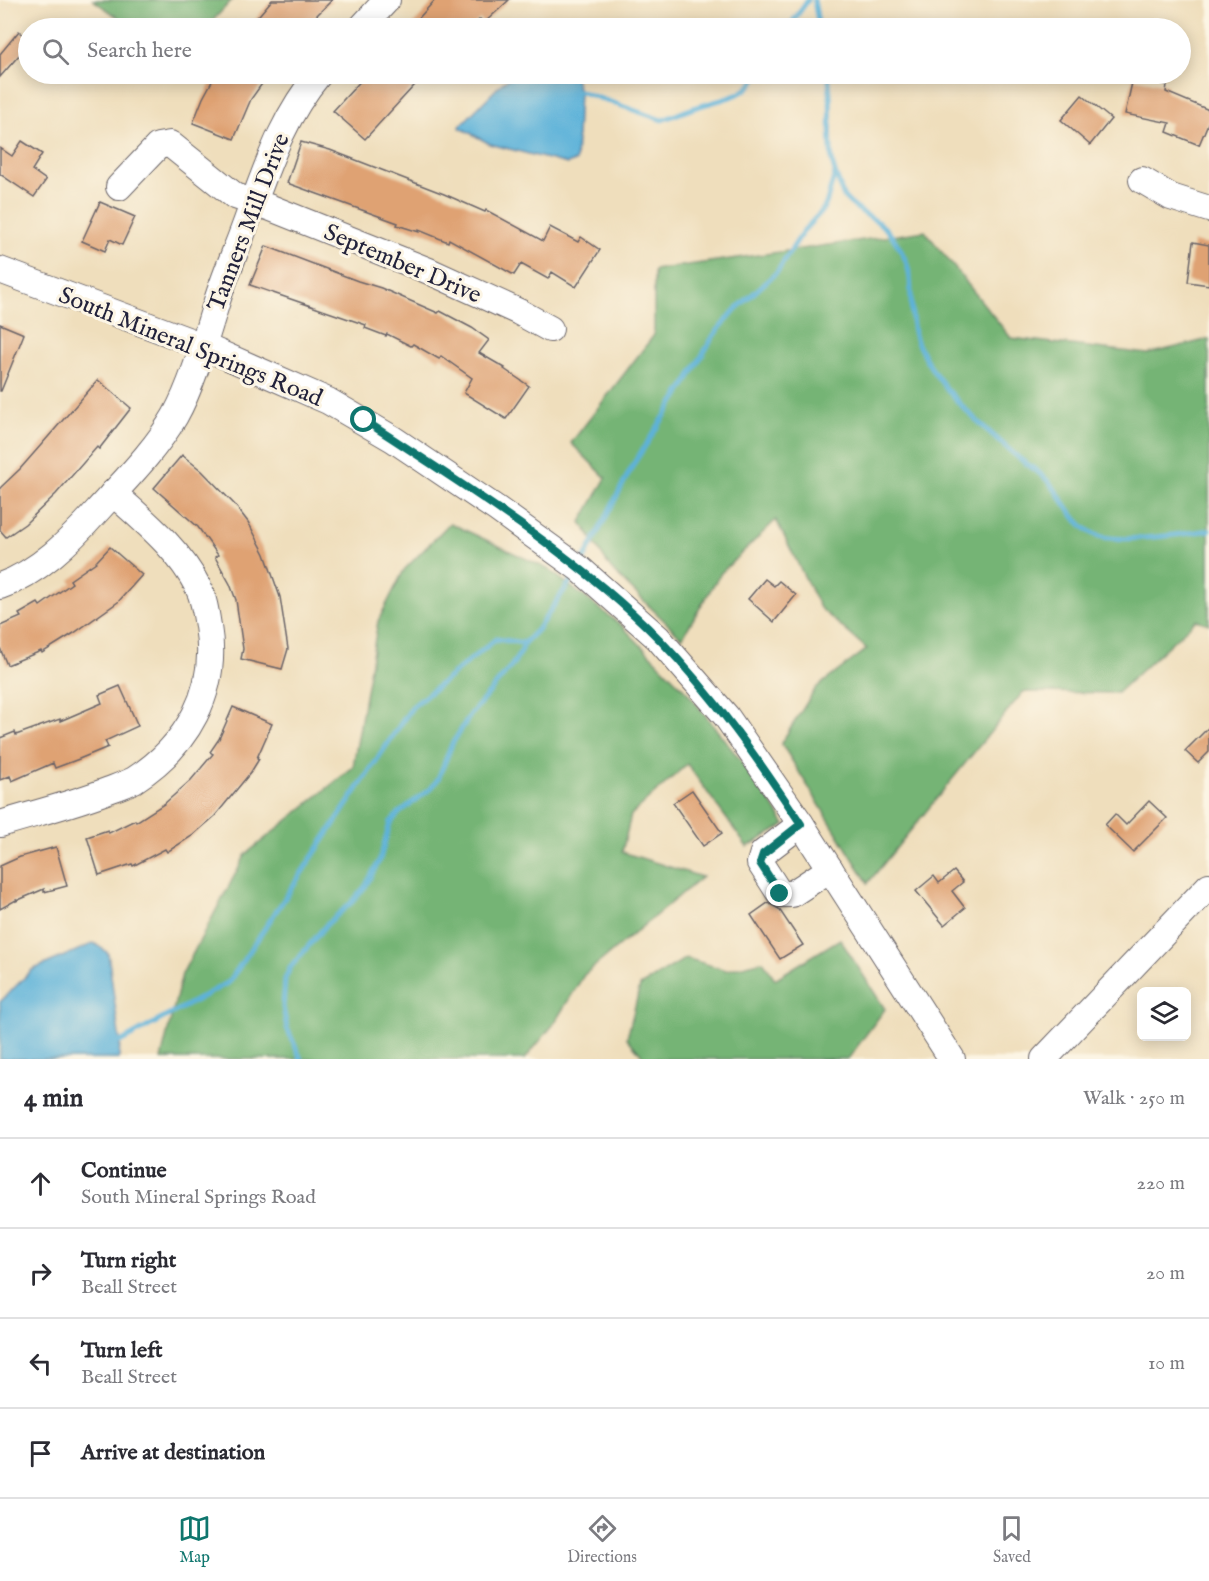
<!DOCTYPE html>
<html lang="en">
<head>
<meta charset="utf-8">
<style>
  :root { --surface:#fff; --page:#f7f7f7; --text:#2b2b33; --muted:#7c7c81; --line:#e1e1e2; --accent:#0f766e }
  body { margin:0; font-family:"IM FELL English",serif; background:var(--page); color:var(--text) }
  .controls { position:absolute; right:18px; bottom:18px; display:grid; overflow:hidden; border-radius:9px; box-shadow:0 3px 15px #0003 }
  .controls button { width:54px; height:54px; display:grid; place-items:center; padding:0; border:0; border-bottom:2px solid var(--line); background:var(--surface); color:var(--text); font:30px sans-serif }
  .stop { position:absolute; width:18px; height:18px; margin:-14px; border:4px solid #0f766e; border-radius:50%; background:#fff }
  .stop.end { background:#0f766e; border-color:#fff; box-shadow:0 2px 6px #0008 }
  .list { margin:0; padding:0; list-style:none }
  h2 { display:flex; justify-content:space-between; align-items:center; height:78px; margin:0; padding:0 24px; font-size:26px }
  h2 small { font-size:20px; font-weight:400; color:var(--muted) }
  .list li { display:grid; grid-template-columns:39px 1fr auto; gap:18px; align-items:center; box-sizing:border-box; height:90px; padding:0 24px; border-top:2px solid var(--line) }
  .list b { display:block; font-size:22px; white-space:nowrap }
  .list p { margin:0; font-size:20px; white-space:nowrap; color:var(--muted) }
  .list em { font-size:20px; font-style:normal; color:var(--muted) }
  .icon { flex:none; width:33px; height:33px; fill:none; stroke:currentColor; stroke-width:2; stroke-linecap:round; stroke-linejoin:round }
  .map { position:relative; flex:none; width:1209px; height:1059px; overflow:hidden }
  .search { position:absolute; background:var(--surface); box-shadow:0 3px 15px #0003; left:18px; right:18px; top:18px; height:66px; display:flex; align-items:center; gap:15px; box-sizing:border-box; padding:0 21px; border-radius:33px; color:var(--muted); font-size:22px }
  .sheet { height:438px; background:var(--surface) }
  nav { display:flex; justify-content:space-around; align-items:center; box-sizing:border-box; height:84px; border-top:2px solid var(--line); background:var(--surface); font-size:16px; color:var(--muted) }
  nav a { display:grid; justify-items:center; gap:3px }
  nav .on { color:var(--accent) }
  .map>svg:first-child { display:block }
</style>
</head>
<body>
<div class="map">
<svg width="1209" height="1059" viewBox="0 0 1209 1059">
  <rect width="100%" height="100%" fill="#fcf5e5"/>
  <filter id="ink" filterUnits="userSpaceOnUse"><feTurbulence type="fractalNoise" baseFrequency=".0167" numOctaves="2"/><feDisplacementMap in="SourceGraphic" scale="12" xChannelSelector="R" yChannelSelector="G"/><feConvolveMatrix kernelMatrix="1 2 1 2 8 2 1 2 1" color-interpolation-filters="sRGB"/></filter>
  <filter id="wash" filterUnits="userSpaceOnUse"><feTurbulence type="fractalNoise" baseFrequency=".008" numOctaves="4" result="noise"/><feDisplacementMap in="SourceGraphic" scale="24" xChannelSelector="R" yChannelSelector="G"/><feGaussianBlur stdDeviation="1.35" result="paint"/><feColorMatrix in="noise" values="0 0 0 0 0 0 0 0 0 0 0 0 0 0 0 0 0 1.4 0 .05"/><feComposite in="paint" operator="in"/></filter>
  <g filter="url(#wash)">
    <rect width="100%" height="100%" fill="#efdebc"/>
    <!-- forest -->
    <g fill="#75b474" stroke="#4c6b58" stroke-width="1.5">
      <polygon points="93,0 232,0 206,28 133,28"/>
      <polygon points="925,231 1011,338 1148,354 1209,339 1209,624 1196,620 1117,693 1023,692 868,883 781,743 816,688 867,649 820,608 776,520 720,574 682,638 611,569 581,522 606,478 571,443 654,335 654,270"/>
      <polygon points="450,523 548,569 622,626 687,692 760,785 785,825 747,847 687,764 631,815 622,852 702,877 584,975 553,1025 525,1059 161,1059 182,974 246,854 353,767 378,621 404,570"/>
      <polygon points="840,939 885,1009 848,1059 645,1059 627,1038 640,986 686,958 726,970 763,961 775,979"/>
    </g>
    <!-- water -->
    <g fill="#5db2d9" stroke="#406a8a" stroke-width="1.5">
      <polygon points="516,74 574,74 579,91 576,161 567,164 490,144 459,127 502,83"/>
      <polygon points="94,943 108,953 120,1042 119,1059 0,1059 0,1002 32,970"/>
    </g>
    <g fill="none" stroke-linecap="round" stroke-linejoin="round">
      <!-- stream -->
      <g stroke="#5db2d9" stroke-width="5">
        <polyline points="814,0 819,28"/>
        <polyline points="788,28 808,0"/>
        <path d="M 828,74 C 833,102 828,131 832,160 C 833,169 837,177 840,186 C 841,190 842,195 845,198 C 854,209 867,215 878,222 C 890,231 899,245 905,259 C 916,284 906,315 918,344 C 939,391 982,426 1020,459 C 1028,465 1038,471 1045,478 C 1064,496 1071,523 1096,535 C 1117,544 1185,534 1209,530"/>
        <path d="M 579,91 L 662,120 C 676,115 689,109 703,105 C 726,98 746,97 759,74"/>
        <polyline points="582,563 634,463 685,385 714,335 735,310 777,272 804,230 821,212 826,204 835,173"/>
        <polyline points="113,1043 120,1042 229,982 412,707 496,639 524,643"/>
        <polyline points="301,1059 287,1028 283,1007 285,979 290,968 326,925 352,902 365,887 380,859 390,823 399,813 431,788 438,779 452,744 471,714 510,668 521,652 524,643 537,630 576,573"/>
      </g>
    </g>
    <g id="blocks">
      <!-- building -->
      <g fill="#dfa273">
        <polygon points="272,0 332,0 304,28 248,28"/>
        <polygon points="435,0 509,0 484,23 480,19 470,28 410,28"/>
        <polygon points="19,31 28,39 28,45 0,77 0,54"/>
        <polygon points="216,74 269,74 251,99 234,139 193,123 203,98"/>
        <polygon points="367,74 425,74 365,139 333,111"/>
        <polygon points="1133,78 1167,85 1166,92 1209,110 1209,121 1199,145 1167,132 1170,123 1125,114"/>
        <polygon points="1082,95 1111,119 1090,145 1061,120"/>
        <polygon points="22,141 42,154 32,170 46,180 34,197 0,174 0,148 12,156"/>
        <polygon points="301,142 330,150 444,194 485,212 486,210 543,241 550,227 578,242 581,237 600,250 576,287 552,272 548,279 521,264 514,275 449,239 448,242 419,230 419,232 397,225 398,223 287,183"/>
        <polygon points="100,202 135,217 122,245 110,239 105,251 82,241"/>
        <polygon points="1193,242 1209,245 1209,285 1188,282"/>
        <polygon points="266,246 358,281 381,288 438,313 440,311 472,328 489,340 479,353 505,368 504,369 529,386 506,419 464,393 472,378 441,356 439,359 413,344 411,346 387,334 386,336 365,328 366,325 250,285"/>
        <polygon points="0,324 24,334 1,391 0,391"/>
        <polygon points="98,380 131,408 99,449 97,447 56,494 25,524 6,537 0,530 0,488 20,469"/>
        <polygon points="182,455 202,471 235,505 248,522 265,554 280,597 288,649 282,669 241,659 243,649 236,600 230,584 215,557 218,555 198,527 154,488"/>
        <polygon points="110,547 142,575 118,602 74,633 42,653 41,651 7,665 0,648 0,626 21,617 19,614 38,603 40,606 72,583 70,580 96,562"/>
        <polygon points="765,579 774,586 779,581 796,595 774,622 748,599"/>
        <polygon points="120,686 138,726 105,741 108,747 79,759 55,768 53,763 12,781 10,776 0,780 0,738 15,732 16,735 60,719 60,721 102,703 99,695"/>
        <polygon points="233,707 272,724 257,758 259,759 251,772 215,816 192,836 167,852 165,849 133,866 132,864 99,875 87,837 108,830 109,833 135,820 136,822 164,804 191,780 213,754 210,752 219,739"/>
        <polygon points="1209,727 1209,752 1198,763 1185,751"/>
        <polygon points="692,790 722,833 703,846 673,803"/>
        <polygon points="1149,801 1167,818 1133,852 1105,825 1115,814 1126,825"/>
        <polygon points="56,847 67,886 44,892 44,889 16,901 16,900 0,909 0,866 20,857"/>
        <polygon points="954,871 963,882 952,891 965,908 944,925 916,891 934,876 939,883"/>
        <polygon points="768,903 779,909 803,945 780,959 751,915"/>
      </g>
    </g>
  </g>
  <g filter="url(#ink)">
    <use href="#blocks" fill-opacity="0" stroke="#6a6468" stroke-width="1.5"/>
    <g fill="none" stroke-linecap="round" stroke-linejoin="round">
      <defs>
        <g id="minor">
          <polyline points="361,28 387,0"/>
          <polyline points="1142,180 1171,197 1209,209"/>
          <polyline points="119,187 158,146 170,144 235,196 271,208 429,271 519,312 550,329"/>
          <polyline points="0,270 203,346 328,401 393,439 497,509 580,569 658,638 726,716 801,824 952,1059"/>
          <path d="M 0,586 C 38,573 71,540 97,511 C 124,481 154,452 175,416 C 193,384 206,336 217,301 C 226,272 239,244 249,215 C 268,164 283,117 319,74"/>
          <path d="M 0,824 C 36,813 73,804 109,790 C 117,787 126,784 134,780 C 187,746 219,691 208,626 C 206,613 204,599 198,587 C 179,549 144,521 113,493"/>
          <polyline points="801,824 763,853 760,863 780,894 792,894 830,869"/>
          <polyline points="1044,1059 1209,886"/>
        </g>
      </defs>
      <!-- minor casing -->
      <use href="#minor" stroke="#6a6468" stroke-width="28"/>
      <!-- minor -->
      <use href="#minor" stroke="#fff" stroke-width="26"/>
    </g>
  </g>
  <g fill="none" stroke-linecap="round" stroke-linejoin="round" filter="url(#ink)">
    <!-- route -->
    <path stroke="#0f766e" stroke-width="8" d="M 364,420 C 463,485 577,555 660,640 C 714,696 758,759 801,824 L 763,854 L 760,863 L 780,894"/>
  </g>
  <g text-anchor="middle" stroke-width="6" stroke-linejoin="round" paint-order="stroke">
    <!-- street labels -->
    <g font-size="24" fill="#22223b" stroke="#fcf5e5">
      <text transform="translate(248 222) rotate(-69)" y="8">Tanners Mill Drive</text>
      <text transform="translate(403 263) rotate(23)" y="8">September Drive</text>
      <text transform="translate(191 346) rotate(22)" y="8">South Mineral Springs Road</text>
    </g>
  </g>
</svg>
<div class="controls">
<button><svg class="icon" aria-label="layers" viewBox="0 0 24 24"><path d="M12 4l9 5-9 5-9-5zM3 14l9 5 9-5"/></svg></button>
</div>
<div class="stop" style="left:364px;top:420px"></div>
<div class="stop end" style="left:780px;top:894px"></div>
<div class="search"><svg class="icon" aria-label="search" viewBox="0 0 24 24"><circle cx="10" cy="10" r="6"/><path d="M15 15l6 6"/></svg>Search here</div>
</div>
<section class="sheet">
<h2>4 min<small>Walk · 250 m</small></h2>
<ul class="list">
<li><svg class="icon" aria-label="ahead" viewBox="0 0 24 24"><path d="M12 20V5M6 11l6-6 6 6"/></svg><div><b>Continue</b><p>South Mineral Springs Road</p></div><em>220 m</em></li>
<li><svg class="icon" aria-label="right" viewBox="0 0 24 24"><path d="M7 20v-9h11M14 6l5 5-5 5"/></svg><div><b>Turn right</b><p>Beall Street</p></div><em>20 m</em></li>
<li><svg class="icon" aria-label="left" viewBox="0 0 24 24"><path d="M17 20v-9H6M10 6l-5 5 5 5"/></svg><div><b>Turn left</b><p>Beall Street</p></div><em>10 m</em></li>
<li><svg class="icon" aria-label="arrive" viewBox="0 0 24 24"><path d="M6 21V4h12l-3 4 3 4H6"/></svg><div><b>Arrive at destination</b></div></li>
</ul>
</section>
<nav>
<a class="on"><svg class="icon" aria-label="map" viewBox="0 0 24 24"><path d="M3 6l6-2 6 2 6-2v14l-6 2-6-2-6 2zM9 4v14M15 6v14"/></svg>Map</a>
<a><svg class="icon" aria-label="directions" viewBox="0 0 24 24"><path d="M12 3l9 9-9 9-9-9zM9 14v-3h6M13 9l2 2-2 2"/></svg>Directions</a>
<a><svg class="icon" aria-label="saved" viewBox="0 0 24 24"><path d="M7 4h10v16l-5-4-5 4z"/></svg>Saved</a>
</nav>
</body>
</html>
